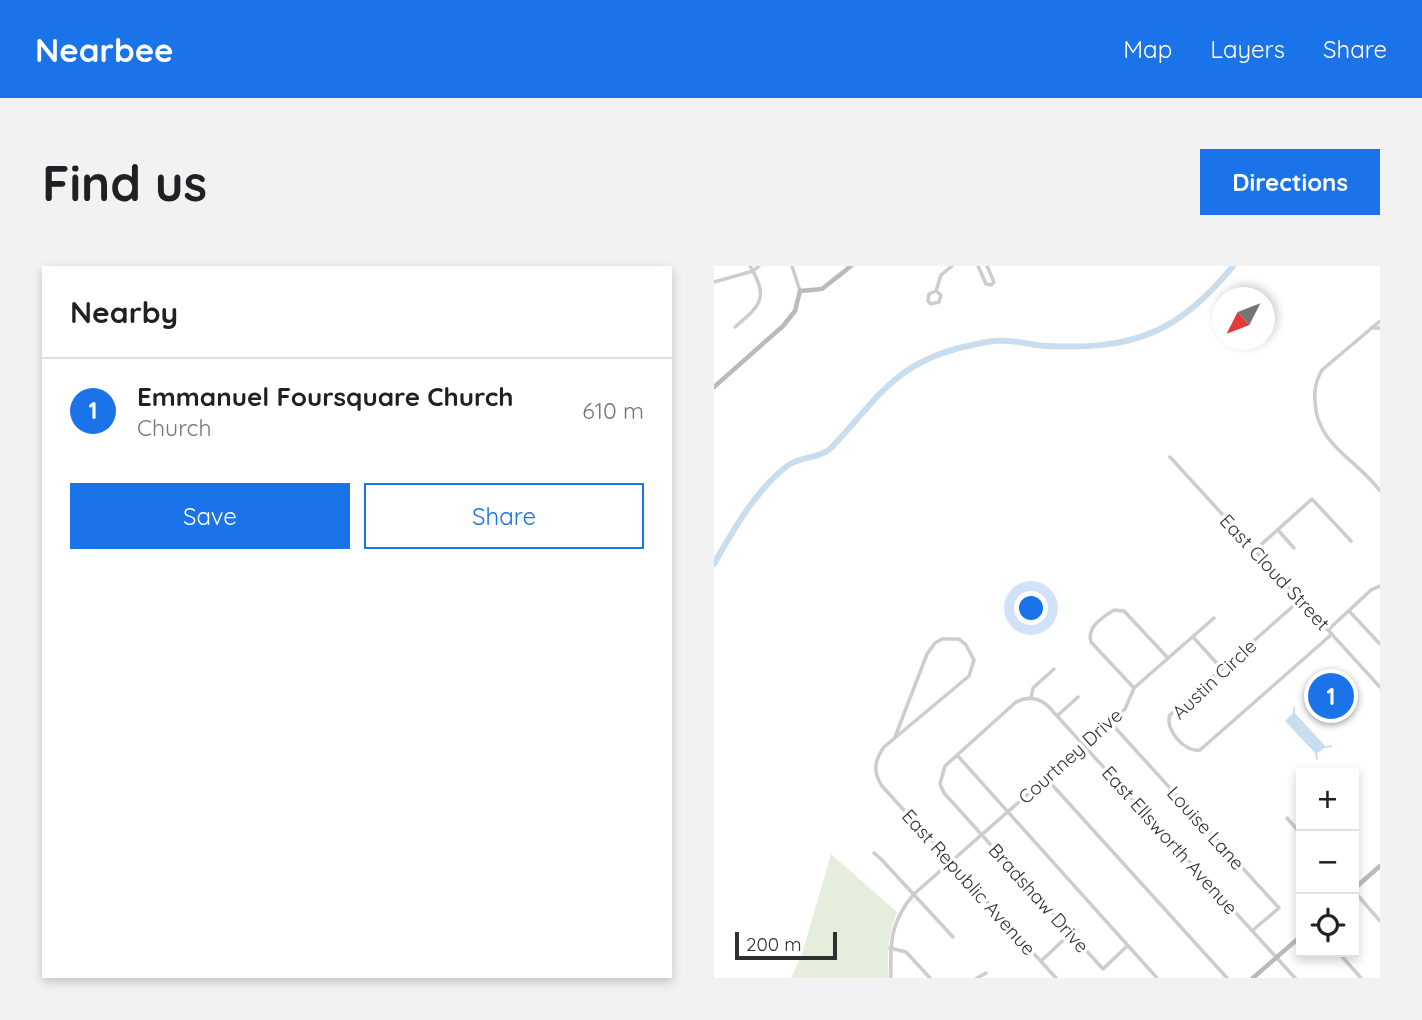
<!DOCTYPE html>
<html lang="en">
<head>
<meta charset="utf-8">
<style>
  :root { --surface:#fff; --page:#f2f2f2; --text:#202124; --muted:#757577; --line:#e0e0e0; --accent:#1a73e8 }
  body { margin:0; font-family:Quicksand,sans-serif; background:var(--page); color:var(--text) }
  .controls { position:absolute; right:21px; bottom:21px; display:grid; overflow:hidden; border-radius:0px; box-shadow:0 4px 10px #0003 }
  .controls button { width:63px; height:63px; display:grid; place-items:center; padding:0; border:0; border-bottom:2px solid var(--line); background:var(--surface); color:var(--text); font:35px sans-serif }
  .compass { position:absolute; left:498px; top:21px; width:63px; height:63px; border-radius:50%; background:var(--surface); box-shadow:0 4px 10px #0003; rotate:228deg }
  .scale { position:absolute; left:21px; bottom:18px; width:102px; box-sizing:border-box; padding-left:7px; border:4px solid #303030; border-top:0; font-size:19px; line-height:24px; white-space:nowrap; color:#303030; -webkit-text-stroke:5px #fff; paint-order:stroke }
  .you { position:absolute; left:318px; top:343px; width:24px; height:24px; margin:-18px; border:5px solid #fff; border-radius:50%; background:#1a73e8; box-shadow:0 0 0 10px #1a73e833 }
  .badge { display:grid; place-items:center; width:46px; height:46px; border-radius:50%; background:var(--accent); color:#fff; font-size:23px; font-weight:700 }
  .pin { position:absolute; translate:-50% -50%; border:4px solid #fff; box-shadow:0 2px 7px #0006 }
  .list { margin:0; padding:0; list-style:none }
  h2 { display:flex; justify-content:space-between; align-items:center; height:91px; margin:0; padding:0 28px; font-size:30px }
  h2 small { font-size:23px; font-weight:400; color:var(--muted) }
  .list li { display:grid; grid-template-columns:46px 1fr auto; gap:21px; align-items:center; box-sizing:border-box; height:105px; padding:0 28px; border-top:2px solid var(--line) }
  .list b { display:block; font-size:26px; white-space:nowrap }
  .list p { margin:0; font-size:23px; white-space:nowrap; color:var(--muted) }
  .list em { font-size:23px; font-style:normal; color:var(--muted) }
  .actions { display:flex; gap:14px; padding:21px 28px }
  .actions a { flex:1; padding:16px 0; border:2px solid var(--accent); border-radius:0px; text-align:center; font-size:24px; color:var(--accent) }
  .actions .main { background:var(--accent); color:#fff }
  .icon { flex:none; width:38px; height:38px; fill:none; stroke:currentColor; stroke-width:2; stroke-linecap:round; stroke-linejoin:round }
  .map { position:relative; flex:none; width:666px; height:712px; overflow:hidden; border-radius:0px }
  header { display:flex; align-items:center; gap:42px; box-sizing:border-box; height:98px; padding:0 35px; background:var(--accent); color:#fff }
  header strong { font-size:33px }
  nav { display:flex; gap:38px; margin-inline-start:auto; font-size:24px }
  .intro { display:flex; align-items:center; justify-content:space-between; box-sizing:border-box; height:168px; padding:0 42px }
  h1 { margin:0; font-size:49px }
  .button { padding:18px 32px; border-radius:0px; background:var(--accent); color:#fff; font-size:24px; font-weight:700 }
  main { display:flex; gap:42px; padding:0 42px }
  aside { flex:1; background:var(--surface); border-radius:0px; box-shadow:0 4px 10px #0003 }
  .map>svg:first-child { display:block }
</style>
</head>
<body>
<header>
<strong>Nearbee</strong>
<nav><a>Map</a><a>Layers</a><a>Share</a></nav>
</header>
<div class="intro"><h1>Find us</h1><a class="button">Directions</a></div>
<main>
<aside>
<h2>Nearby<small></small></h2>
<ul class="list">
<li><span class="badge">1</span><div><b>Emmanuel Foursquare Church</b><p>Church</p></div><em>610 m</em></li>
</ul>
<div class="actions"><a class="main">Save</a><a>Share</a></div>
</aside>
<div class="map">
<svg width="666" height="712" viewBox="0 0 666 712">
  <rect width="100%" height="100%" fill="#fff"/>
  <!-- green -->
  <path fill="#e5eedd" d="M 117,588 L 183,646 C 174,668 173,688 175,712 L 77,712 L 88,688 Z"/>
  <!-- water -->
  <polygon fill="#c8deef" points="580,446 612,481 602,488 571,455"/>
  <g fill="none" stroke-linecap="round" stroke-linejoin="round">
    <!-- stream -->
    <g stroke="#c8deef" stroke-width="2">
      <polyline points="580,446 580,442"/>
      <polyline points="612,481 617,480"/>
      <polyline points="602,488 603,493"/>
    </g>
    <!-- river -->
    <path stroke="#c8deef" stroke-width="6" d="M 0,298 C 19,264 42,224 73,200 C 85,190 106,193 117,182 C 163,134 179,98 249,81 C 259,79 270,76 280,75 C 297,73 316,79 333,80 C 419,84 465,67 519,0"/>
    <!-- street -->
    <g stroke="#cdcdcd" stroke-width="3.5">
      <polyline points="78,0 86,25"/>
      <polyline points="264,0 272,18 277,19 280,16 273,0"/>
      <polyline points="0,16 39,5 45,0"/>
      <polyline points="222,25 227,29 225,36 217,38 214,35 215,28 222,25 227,9 238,0"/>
      <path d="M 666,55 L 608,104 C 602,115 600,123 601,135 C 602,179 644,194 666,225"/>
      <path d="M 21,61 C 47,39 55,32 36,0"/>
      <polyline points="657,62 666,62"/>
      <polyline points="456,191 666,421"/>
      <polyline points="564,264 580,282"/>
      <polyline points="541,284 598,233 637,275"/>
      <path d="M 586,334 L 456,449 C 450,463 471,487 486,484 L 618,368"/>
      <polyline points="635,345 666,378"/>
      <polyline points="614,364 657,324 666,320"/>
      <polyline points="479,371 508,403"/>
      <path d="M 420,422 L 377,376 C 372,361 389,351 400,344 L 410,345 L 453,391"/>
      <polyline points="317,432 319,422 340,403"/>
      <polyline points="343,450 364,431"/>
      <polyline points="396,456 565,642 539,664"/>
      <path d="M 181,471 L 213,388 L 221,377 L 228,373 L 245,373 L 252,379 L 260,394 L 255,410 L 170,481 C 160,495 159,506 168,520 L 342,712"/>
      <polyline points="243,489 443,712"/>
      <polyline points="332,512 513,712"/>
      <polyline points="573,552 587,568"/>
      <polyline points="160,587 167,593 239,671"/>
      <polyline points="640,625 666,655"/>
      <path d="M 413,680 L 389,703 L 230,527 L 226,518 L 231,500 L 302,436 C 314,430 324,431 334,440 L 581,712"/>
      <polyline points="176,682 192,686 216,712"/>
      <polyline points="624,686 647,712"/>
      <polyline points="327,695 357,667"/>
      <path d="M 177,712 C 176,677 176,656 200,628 L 411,443 L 420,422 L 500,352"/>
      <polyline points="263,712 272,707"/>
    </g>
    <!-- secondary -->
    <g stroke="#bababa" stroke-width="4.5">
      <polyline points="0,121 69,60 81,45 86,25 108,23 137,0"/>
      <polyline points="640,623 666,600"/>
      <polyline points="539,712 587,670"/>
    </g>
  </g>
  <g text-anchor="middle" stroke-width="7" stroke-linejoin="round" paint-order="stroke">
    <!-- street labels -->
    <g font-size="19" fill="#303030" stroke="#fff">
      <text transform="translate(561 306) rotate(47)" y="7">East Cloud Street</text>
      <text transform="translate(500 413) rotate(-43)" y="7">Austin Circle</text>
      <text transform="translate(356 490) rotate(-42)" y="7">Courtney Drive</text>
      <text transform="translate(492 562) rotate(48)" y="7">Louise Lane</text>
      <text transform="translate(456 574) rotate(48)" y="7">East Ellsworth Avenue</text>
      <text transform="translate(255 616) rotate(48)" y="7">East Republic Avenue</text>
      <text transform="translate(325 632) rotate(48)" y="7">Bradshaw Drive</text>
    </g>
  </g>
</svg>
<div class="controls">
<button>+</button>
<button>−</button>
<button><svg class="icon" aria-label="locate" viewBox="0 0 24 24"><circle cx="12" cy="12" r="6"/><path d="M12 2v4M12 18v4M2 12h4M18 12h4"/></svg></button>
</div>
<svg class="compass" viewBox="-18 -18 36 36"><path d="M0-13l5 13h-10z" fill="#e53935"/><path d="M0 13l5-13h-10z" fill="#757577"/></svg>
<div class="scale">200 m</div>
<div class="you"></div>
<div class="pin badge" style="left:617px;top:430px">1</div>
</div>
</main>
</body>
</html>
